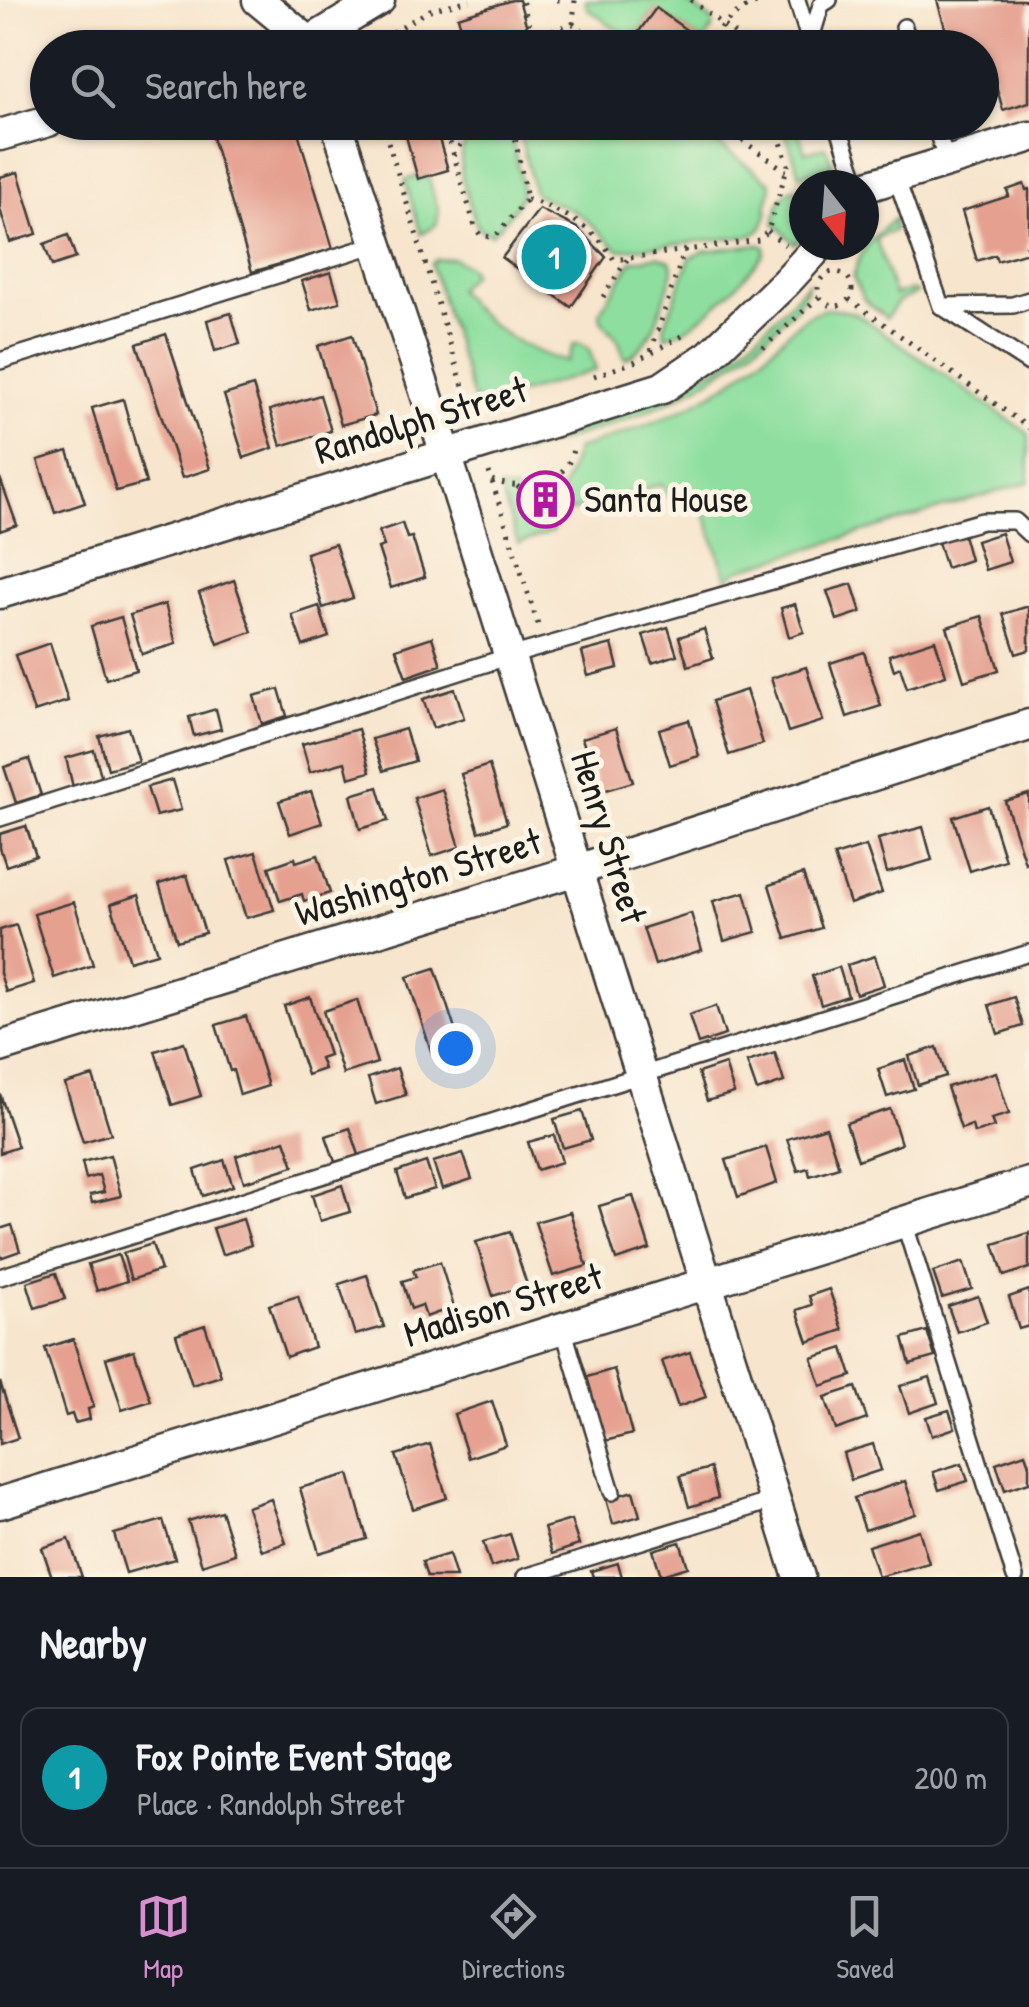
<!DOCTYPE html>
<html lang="en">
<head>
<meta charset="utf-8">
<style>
  :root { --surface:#171b24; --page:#20242c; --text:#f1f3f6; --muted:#9ea1a6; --line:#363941; --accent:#d690ce }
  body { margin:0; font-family:"Patrick Hand",sans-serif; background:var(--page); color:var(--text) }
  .compass { position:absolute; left:789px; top:170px; width:90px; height:90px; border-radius:50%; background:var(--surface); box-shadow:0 2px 8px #0004; rotate:163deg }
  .you { position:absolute; left:455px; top:1048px; width:35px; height:35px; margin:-25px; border:8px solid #fff; border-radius:50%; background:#1a73e8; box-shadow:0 0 0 15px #1a73e833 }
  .badge { display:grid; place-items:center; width:65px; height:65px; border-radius:50%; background:var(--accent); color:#fff; font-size:32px; font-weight:700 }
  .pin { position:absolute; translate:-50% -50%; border:5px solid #fff; box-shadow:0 2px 10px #0006 }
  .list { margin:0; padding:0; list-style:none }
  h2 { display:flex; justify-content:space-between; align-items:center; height:130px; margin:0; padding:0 40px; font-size:42px }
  h2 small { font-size:32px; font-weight:400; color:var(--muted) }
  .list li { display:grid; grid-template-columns:65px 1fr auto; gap:30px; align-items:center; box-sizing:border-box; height:140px; margin:0 20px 20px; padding:0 20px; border:2px solid var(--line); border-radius:20px }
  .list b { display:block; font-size:38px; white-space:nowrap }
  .list p { margin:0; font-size:32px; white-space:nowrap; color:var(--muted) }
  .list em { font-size:32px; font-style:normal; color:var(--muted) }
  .icon { flex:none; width:55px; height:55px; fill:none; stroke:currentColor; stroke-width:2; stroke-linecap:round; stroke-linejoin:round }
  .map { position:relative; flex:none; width:1029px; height:1577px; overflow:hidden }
  .search { position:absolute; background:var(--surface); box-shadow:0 2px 8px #0004; left:30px; right:30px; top:30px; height:110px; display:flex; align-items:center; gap:25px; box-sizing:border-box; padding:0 35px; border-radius:55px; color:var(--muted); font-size:38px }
  .sheet { height:290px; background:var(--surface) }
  nav { display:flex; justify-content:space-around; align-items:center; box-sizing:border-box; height:140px; border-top:2px solid var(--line); background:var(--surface); font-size:28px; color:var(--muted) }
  nav a { display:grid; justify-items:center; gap:5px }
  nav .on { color:var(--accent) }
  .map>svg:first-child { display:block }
</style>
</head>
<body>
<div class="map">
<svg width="1029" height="1577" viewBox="0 0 1029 1577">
  <rect width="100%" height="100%" fill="#fcf5e5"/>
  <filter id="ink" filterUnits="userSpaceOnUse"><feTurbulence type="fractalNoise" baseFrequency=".01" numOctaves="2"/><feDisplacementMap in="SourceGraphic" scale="20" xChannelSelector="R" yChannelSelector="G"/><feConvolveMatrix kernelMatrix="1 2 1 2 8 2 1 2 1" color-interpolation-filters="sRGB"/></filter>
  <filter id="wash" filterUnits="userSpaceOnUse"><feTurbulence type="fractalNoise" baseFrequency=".0048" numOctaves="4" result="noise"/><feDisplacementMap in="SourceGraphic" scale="40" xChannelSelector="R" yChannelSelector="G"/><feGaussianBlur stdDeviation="2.25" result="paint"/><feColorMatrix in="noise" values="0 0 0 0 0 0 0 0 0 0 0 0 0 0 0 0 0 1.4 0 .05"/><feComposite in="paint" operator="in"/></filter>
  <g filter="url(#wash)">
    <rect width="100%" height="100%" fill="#f7e5cd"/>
    <!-- green -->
    <g fill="#8edf9f" stroke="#557e5e" stroke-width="2.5">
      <polygon points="585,0 683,0 712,20 713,28 703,42 656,9 632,40 588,9"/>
      <path d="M 490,123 L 506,123 C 511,134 524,185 521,195 C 516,208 501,227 491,234 L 481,230 L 477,226 C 468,197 451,163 469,135 L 480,140 Z"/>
      <path d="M 517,123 L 689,123 L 770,182 L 771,189 L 766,208 L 768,211 C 764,223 762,232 749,236 L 619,250 C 604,238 593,223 577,213 C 563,204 546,202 534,192 Z"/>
      <polygon points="782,123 796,123 805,152 824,147 826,148 833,166 800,175"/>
      <polygon points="418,176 419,179 428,176 439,212 436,225 421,234 405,180"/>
      <path d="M 796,189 L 804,193 L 804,234 L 795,244 L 774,223 C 778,209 779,191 796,189 Z"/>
      <path d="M 894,219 L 894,231 L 876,238 L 894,295 L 912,290 L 917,293 L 899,301 L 886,318 L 864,300 L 853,277 C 862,246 869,241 894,219 Z"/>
      <path d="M 759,244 L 765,247 L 764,254 C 746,277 694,334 665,336 L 664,327 L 690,258 L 704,251 Z"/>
      <path d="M 658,256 L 670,261 L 673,270 L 672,274 C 662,304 655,344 625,359 L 618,340 L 601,320 L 600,311 L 632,261 Z"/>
      <path d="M 453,258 L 470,268 L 472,274 L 457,289 C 484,325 523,350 567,362 L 573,345 L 579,343 L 589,349 L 596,370 L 484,405 L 473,399 L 431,264 L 436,260 Z"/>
      <path d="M 808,283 C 804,302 791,312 777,326 C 692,409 602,427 493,462 L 492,458 L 717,368 C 752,343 779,315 808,283 Z"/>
      <path d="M 832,308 L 857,314 L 1029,434 L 1029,482 L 738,570 L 727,579 L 699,496 L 693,493 L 669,498 L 664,486 L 661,484 L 563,514 L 552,532 L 518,544 L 500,488 L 515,491 L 519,498 L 527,502 L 531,501 L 560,505 L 557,494 L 562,491 L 577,449 C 626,433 669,419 713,393 C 733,381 752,366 769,351 C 789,333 804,311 832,308 Z"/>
    </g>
    <g id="blocks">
      <!-- building -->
      <g fill="#e5a090">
        <polygon points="512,0 519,0 528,31 474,48 467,48 458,17"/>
        <polygon points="937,0 1029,0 1029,102 1003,110 992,71 982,75 982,48 951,48"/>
        <polygon points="656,8 703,42 710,48 627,48"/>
        <polygon points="236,122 295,122 333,249 252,272 210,130"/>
        <polygon points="402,122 434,122 448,170 418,179"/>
        <polygon points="18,172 37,234 10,242 0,209 0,177"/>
        <polygon points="1024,184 1026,190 1029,189 1029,245 1026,246 1028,252 997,261 995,255 977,261 962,211 1009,196 1007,190"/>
        <polygon points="539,209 577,228 606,257 571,307 502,258"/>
        <polygon points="68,235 76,258 52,266 44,244"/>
        <polygon points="331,272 340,302 311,310 302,281"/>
        <polygon points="231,313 240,344 215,351 207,320"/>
        <polygon points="166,334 210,469 182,478 137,344"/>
        <polygon points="352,335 376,415 341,425 318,346"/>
        <polygon points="253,386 273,448 244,458 224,395"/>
        <polygon points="320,395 331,431 281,446 270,410"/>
        <polygon points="123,399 146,483 116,491 92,408"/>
        <polygon points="68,451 85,503 55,513 38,460"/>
        <polygon points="0,478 17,525 0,531"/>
        <polygon points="554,483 560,505 535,513 528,491"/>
        <polygon points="402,523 407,538 412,537 425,577 391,588 378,548 384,546 379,531"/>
        <polygon points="962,531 970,560 946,568 937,539"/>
        <polygon points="1001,533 1010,562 985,570 976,541"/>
        <polygon points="335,544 353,598 323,608 306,553"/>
        <polygon points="234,580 252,632 218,644 199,593"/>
        <polygon points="852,584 861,612 837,620 827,591"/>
        <polygon points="165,604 176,644 142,654 130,615"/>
        <polygon points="795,604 804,632 789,637 781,608"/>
        <polygon points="319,606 329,637 303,646 292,615"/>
        <polygon points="1029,606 1029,650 1016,654 1003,614"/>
        <polygon points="982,616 999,670 964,681 947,627"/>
        <polygon points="121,617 136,670 106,679 91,626"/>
        <polygon points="668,627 677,655 652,663 643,635"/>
        <polygon points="704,629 713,658 688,666 679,637"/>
        <polygon points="432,637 441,665 406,677 396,649"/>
        <polygon points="935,640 946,675 907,688 900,667 894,670 889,655"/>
        <polygon points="50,643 68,701 34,712 15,655"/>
        <polygon points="612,644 618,668 588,676 582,652"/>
        <polygon points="864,652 881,706 847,717 830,663"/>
        <polygon points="806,667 823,721 788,732 771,678"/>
        <polygon points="279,689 287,716 262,724 254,696"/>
        <polygon points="455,689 464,718 433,728 423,699"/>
        <polygon points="746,690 763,744 729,755 712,701"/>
        <polygon points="216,709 221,729 194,736 189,717"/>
        <polygon points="689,720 699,756 670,765 659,729"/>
        <polygon points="128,728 138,761 108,769 99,736"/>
        <polygon points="616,728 633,782 599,792 582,738"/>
        <polygon points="358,729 370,772 349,778 345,762 310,772 302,744"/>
        <polygon points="405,729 415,761 383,771 372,739"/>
        <polygon points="94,750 102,779 73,787 66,758"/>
        <polygon points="29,759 41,795 16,803 4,767"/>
        <polygon points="489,765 507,823 479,832 461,774"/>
        <polygon points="172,780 181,810 156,816 147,787"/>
        <polygon points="378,787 388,821 360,829 351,795"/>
        <polygon points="442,789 460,847 432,856 414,798"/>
        <polygon points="311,791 322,823 290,834 279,801"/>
        <polygon points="1029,794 1029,862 1025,863 1005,801"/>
        <polygon points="988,806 1005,860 970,871 953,817"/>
        <polygon points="26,826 36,856 6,866 0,848 0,834"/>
        <polygon points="923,827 932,860 887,873 878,839"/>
        <polygon points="866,846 882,893 850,904 834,856"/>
        <polygon points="256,852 274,910 246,918 228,860"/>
        <polygon points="318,855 330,893 304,901 302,894 280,901 269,867 295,858 296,862"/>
        <polygon points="803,874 821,928 786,939 769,885"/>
        <polygon points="187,875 205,933 177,941 159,884"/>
        <polygon points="745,892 756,932 724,941 713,901"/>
        <polygon points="139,895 157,953 129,961 111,904"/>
        <polygon points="74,902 93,965 54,978 34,914"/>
        <polygon points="691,913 702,950 655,965 643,928"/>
        <polygon points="16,925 34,983 6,992 0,973 0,930"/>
        <polygon points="875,956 884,985 856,994 847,965"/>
        <polygon points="839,967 848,996 821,1005 812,976"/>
        <polygon points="435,968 460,1045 432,1054 407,977"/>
        <polygon points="310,997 329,1055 320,1058 324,1069 307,1075 284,1006"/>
        <polygon points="1014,997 1023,1026 998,1034 989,1005"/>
        <polygon points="357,1000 377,1063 343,1074 323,1011"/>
        <polygon points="716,1006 725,1035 698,1044 689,1015"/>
        <polygon points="246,1016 268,1086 240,1095 233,1070 230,1071 216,1025"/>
        <polygon points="184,1042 201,1096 172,1105 155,1051"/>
        <polygon points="937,1047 946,1076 918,1085 909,1056"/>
        <polygon points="775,1053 784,1082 757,1091 747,1062"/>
        <polygon points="905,1060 914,1089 887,1097 878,1069"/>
        <polygon points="725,1064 734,1093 707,1101 698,1073"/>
        <polygon points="397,1068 406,1095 376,1104 368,1078"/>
        <polygon points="996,1072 1009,1114 991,1119 994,1127 974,1133 972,1125 961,1129 947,1087"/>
        <polygon points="93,1076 111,1134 83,1142 65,1084"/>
        <polygon points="0,1094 18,1147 0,1153"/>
        <polygon points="890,1109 901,1144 858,1160 846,1123"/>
        <polygon points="582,1111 591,1140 563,1148 554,1119"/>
        <polygon points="826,1127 839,1167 810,1176 808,1168 798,1171 787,1139"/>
        <polygon points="350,1128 359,1155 335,1162 326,1136"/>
        <polygon points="554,1135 562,1162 537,1170 528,1142"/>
        <polygon points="285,1140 294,1166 244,1182 236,1156"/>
        <polygon points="766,1147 777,1183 738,1197 726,1160"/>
        <polygon points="463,1153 472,1179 442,1189 433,1162"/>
        <polygon points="110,1155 121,1196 92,1203 90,1195 104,1192 99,1175 86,1179 82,1162"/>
        <polygon points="224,1160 233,1186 203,1196 195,1170"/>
        <polygon points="426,1162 435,1189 405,1198 397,1172"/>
        <polygon points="342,1185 350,1212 320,1221 312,1195"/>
        <polygon points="633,1196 650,1249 616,1260 599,1206"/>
        <polygon points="570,1212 587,1266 553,1276 535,1222"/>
        <polygon points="243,1219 251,1245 222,1255 213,1228"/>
        <polygon points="12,1225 20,1251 0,1258 0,1229"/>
        <polygon points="510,1232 527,1285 493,1296 476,1242"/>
        <polygon points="1029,1233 1029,1268 1004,1276 994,1244"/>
        <polygon points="152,1244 161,1270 131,1280 123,1253"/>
        <polygon points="118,1255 127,1281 97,1291 88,1264"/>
        <polygon points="440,1262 454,1307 426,1317 422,1305 411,1309 402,1281 416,1277 413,1270"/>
        <polygon points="963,1262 972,1289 942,1298 933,1272"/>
        <polygon points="56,1273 65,1299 35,1308 27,1282"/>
        <polygon points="367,1275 384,1327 355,1335 339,1284"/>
        <polygon points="829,1289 843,1330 808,1342 797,1310 812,1305 809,1296"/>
        <polygon points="1029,1290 1029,1326 1019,1329 1009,1297"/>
        <polygon points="298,1296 314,1347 286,1357 269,1305"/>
        <polygon points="978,1296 987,1322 957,1332 948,1306"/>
        <polygon points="205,1325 221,1376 192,1385 176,1334"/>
        <polygon points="927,1331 935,1357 910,1364 903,1338"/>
        <polygon points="73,1339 94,1407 88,1409 90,1419 75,1423 72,1414 66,1416 45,1348"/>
        <polygon points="843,1348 852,1376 821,1386 812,1358"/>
        <polygon points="134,1350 151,1401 122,1410 106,1358"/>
        <polygon points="690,1352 706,1397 678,1407 662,1361"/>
        <polygon points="614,1369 632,1434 605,1441 587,1377"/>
        <polygon points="930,1377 938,1403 909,1413 900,1386"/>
        <polygon points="0,1382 18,1438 0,1444"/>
        <polygon points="856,1387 867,1419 836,1430 825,1397"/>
        <polygon points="492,1401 506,1445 468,1458 454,1414"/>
        <polygon points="949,1410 955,1428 932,1436 926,1417"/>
        <polygon points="430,1444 447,1498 413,1509 396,1455"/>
        <polygon points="873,1444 881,1470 851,1480 843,1453"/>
        <polygon points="1025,1453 1029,1464 1029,1482 1005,1490 996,1463"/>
        <polygon points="962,1463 968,1481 939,1490 933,1472"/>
        <polygon points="710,1468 718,1498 689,1507 680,1476"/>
        <polygon points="349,1474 367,1539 319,1553 300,1488"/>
        <polygon points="905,1481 916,1514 865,1530 854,1498"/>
        <polygon points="633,1491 640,1516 613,1524 606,1499"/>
        <polygon points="271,1499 286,1543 262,1551 247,1507"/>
        <polygon points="221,1511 235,1554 202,1565 188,1521"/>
        <polygon points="163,1520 175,1559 126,1573 114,1534"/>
        <polygon points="571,1520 579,1545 552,1554 544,1528"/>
        <polygon points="919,1530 929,1563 878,1577 868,1546"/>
        <polygon points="510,1534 518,1559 491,1567 483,1542"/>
        <polygon points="69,1539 82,1577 52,1577 42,1548"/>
        <polygon points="680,1542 688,1567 661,1575 653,1550"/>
        <polygon points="449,1554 456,1577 427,1577 422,1562"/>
        <polygon points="618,1563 622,1577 593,1577 591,1571"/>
      </g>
    </g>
  </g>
  <g filter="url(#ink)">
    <use href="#blocks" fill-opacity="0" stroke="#3d3a37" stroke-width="2.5"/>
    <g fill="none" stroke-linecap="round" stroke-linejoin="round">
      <defs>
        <g id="service">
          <polyline points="797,0 810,42"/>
          <polyline points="904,27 910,48"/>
          <polyline points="812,48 810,42 821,5 829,0"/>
          <polyline points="837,122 858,185"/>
          <polyline points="934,122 947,162"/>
          <polyline points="896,177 941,306 1013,305 1029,300"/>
          <polyline points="941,306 1029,363"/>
          <polyline points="0,361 377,244"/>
          <polyline points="0,818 510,656 982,521 1015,521 1029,534"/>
          <polyline points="904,1222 1015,1577"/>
          <polyline points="0,1277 1029,953"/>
          <polyline points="563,1328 612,1492"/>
          <polyline points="525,1577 775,1500"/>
        </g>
        <g id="minor">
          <polyline points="258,0 309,42 311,48"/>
          <polyline points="290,48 309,42 379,0"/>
          <polyline points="336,122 446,454 799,1577"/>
          <polyline points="0,135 48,121"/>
          <polyline points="864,187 1029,137"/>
          <polyline points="0,593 662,388 709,356 786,282 820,245"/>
          <polyline points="0,1047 577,870 1029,725"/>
          <polyline points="0,1503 1029,1183"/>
        </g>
      </defs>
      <!-- service casing -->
      <use href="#service" stroke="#3d3a37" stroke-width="20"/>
      <!-- minor casing -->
      <use href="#minor" stroke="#3d3a37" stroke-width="35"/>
      <!-- path -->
      <g stroke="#3d3a37" stroke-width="5" stroke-dasharray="2.5 8" stroke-linecap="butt">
        <polyline points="557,0 562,0"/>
        <polyline points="691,0 753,48"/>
        <polyline points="573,24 575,0"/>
        <polyline points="532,36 573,24 608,48"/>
        <path d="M 707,45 C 724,23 738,8 765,0"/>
        <polyline points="366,48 430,10 470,0"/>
        <polyline points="395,48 413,41 426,48"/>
        <polyline points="493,48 532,36 522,0"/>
        <polyline points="382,122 473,419"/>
        <polyline points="444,122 475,227 481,236 491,237 497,234 527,199 512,122"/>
        <polyline points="716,122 786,171"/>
        <polyline points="454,156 472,122"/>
        <path d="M 527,199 C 560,210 597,228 614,260 L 759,240 L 768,231 L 788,165 L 775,122"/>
        <polyline points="768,231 785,245"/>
        <circle cx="835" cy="289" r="17"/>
        <polyline points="603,297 628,258"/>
        <polyline points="849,299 1029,428"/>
        <polyline points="763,348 820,296"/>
        <polyline points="651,351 685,249"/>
        <polyline points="594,376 634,362 684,335"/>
        <polyline points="489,472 539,628"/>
        <path d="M 492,480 C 516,490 555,487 569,462 C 571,459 573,449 574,446"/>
        <polyline points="517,486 530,497"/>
        <polyline points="555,488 561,473"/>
      </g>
      <!-- service -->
      <use href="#service" stroke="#fff" stroke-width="15"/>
      <!-- minor -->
      <use href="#minor" stroke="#fff" stroke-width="30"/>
    </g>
  </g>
  <!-- icons -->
  <defs>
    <symbol id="building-ring" viewBox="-11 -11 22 22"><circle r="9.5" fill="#fcf5e5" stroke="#b5179e" stroke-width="1.5"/><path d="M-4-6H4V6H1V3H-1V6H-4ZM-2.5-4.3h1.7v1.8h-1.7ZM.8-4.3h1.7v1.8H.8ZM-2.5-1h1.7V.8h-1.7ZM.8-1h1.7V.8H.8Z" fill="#b5179e"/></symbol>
  </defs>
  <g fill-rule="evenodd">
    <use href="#building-ring" x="514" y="468" width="63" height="63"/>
  </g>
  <g text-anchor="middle" stroke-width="10" stroke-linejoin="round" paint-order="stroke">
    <!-- street labels -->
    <g font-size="38" fill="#1c1c1c" stroke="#fcf5e5">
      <text transform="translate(421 420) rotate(-17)" y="13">Randolph Street</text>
      <text transform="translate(609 837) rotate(73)" y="13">Henry Street</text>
      <text transform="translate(418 877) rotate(-17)" y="13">Washington Street</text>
      <text transform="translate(503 1305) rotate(-17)" y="13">Madison Street</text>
    </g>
    <!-- poi labels -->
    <g font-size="38" fill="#1c1c1c" stroke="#fcf5e5" text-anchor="start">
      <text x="584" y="512">Santa House</text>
    </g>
  </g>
</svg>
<svg class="compass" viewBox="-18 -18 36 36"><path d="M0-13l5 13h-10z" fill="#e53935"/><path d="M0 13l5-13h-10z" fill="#9ea1a6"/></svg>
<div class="you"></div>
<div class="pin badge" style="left:554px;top:257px;background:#0f9aa8">1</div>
<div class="search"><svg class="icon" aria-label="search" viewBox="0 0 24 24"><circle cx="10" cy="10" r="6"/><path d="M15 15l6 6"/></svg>Search here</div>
</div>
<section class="sheet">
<h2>Nearby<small></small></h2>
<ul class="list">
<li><span class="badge" style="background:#0f9aa8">1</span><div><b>Fox Pointe Event Stage</b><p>Place · Randolph Street</p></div><em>200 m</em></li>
</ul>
</section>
<nav>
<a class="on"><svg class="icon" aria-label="map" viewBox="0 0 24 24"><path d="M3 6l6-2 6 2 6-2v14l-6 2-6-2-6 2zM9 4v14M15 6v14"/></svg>Map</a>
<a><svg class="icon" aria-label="directions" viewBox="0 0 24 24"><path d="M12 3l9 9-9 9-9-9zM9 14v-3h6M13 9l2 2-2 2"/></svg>Directions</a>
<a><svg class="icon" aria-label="saved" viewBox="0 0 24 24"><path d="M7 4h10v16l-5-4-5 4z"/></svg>Saved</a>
</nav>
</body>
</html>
